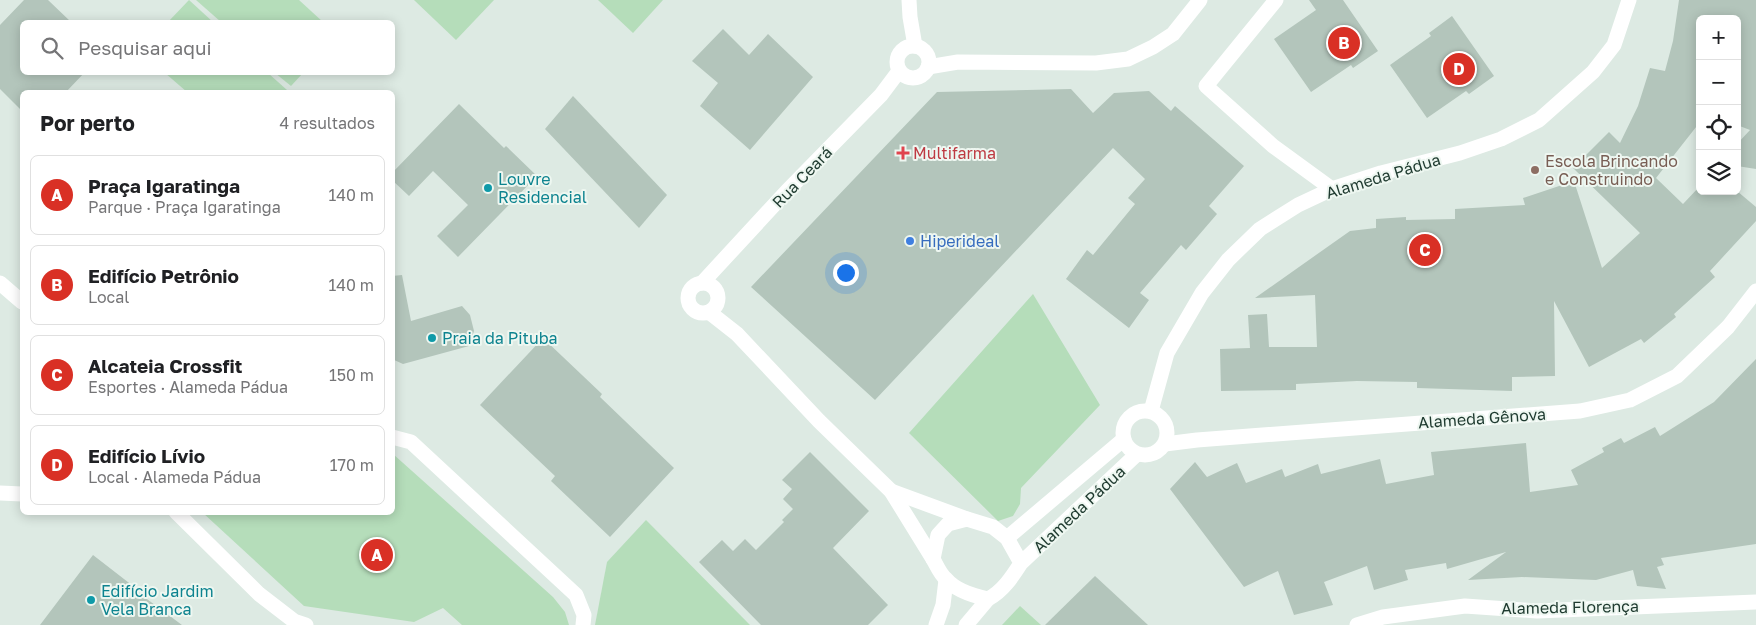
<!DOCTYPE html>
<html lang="pt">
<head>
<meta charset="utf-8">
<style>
  :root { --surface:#fff; --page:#f6f6f6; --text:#202124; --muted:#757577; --line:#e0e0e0; --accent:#d93025 }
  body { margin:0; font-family:"Golos Text",sans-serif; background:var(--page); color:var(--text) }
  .controls { position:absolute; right:15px; top:15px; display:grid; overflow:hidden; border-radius:8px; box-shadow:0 2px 12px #0003 }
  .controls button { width:45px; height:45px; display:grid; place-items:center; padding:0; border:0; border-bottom:1px solid var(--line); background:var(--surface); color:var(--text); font:25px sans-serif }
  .you { position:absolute; left:845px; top:272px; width:18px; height:18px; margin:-12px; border:4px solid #fff; border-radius:50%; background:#1a73e8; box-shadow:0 0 0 8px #1a73e833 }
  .badge { display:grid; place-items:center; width:32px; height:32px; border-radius:50%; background:var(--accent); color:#fff; font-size:16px; font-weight:700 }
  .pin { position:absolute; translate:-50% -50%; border:2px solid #fff; box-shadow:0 1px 5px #0006 }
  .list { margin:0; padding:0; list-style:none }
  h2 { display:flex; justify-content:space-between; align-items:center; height:65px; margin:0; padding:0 20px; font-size:21px }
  h2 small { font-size:16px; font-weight:400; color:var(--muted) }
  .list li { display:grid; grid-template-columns:32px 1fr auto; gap:15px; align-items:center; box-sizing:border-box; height:80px; margin:0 10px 10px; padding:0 10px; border:1px solid var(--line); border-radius:8px }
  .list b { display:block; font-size:19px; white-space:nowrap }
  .list p { margin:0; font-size:16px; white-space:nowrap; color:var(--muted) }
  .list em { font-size:16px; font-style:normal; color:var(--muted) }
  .icon { flex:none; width:28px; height:28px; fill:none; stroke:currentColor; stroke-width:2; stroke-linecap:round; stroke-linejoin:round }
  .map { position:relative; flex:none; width:1756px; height:625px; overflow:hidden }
  .search { position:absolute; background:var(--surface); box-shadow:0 2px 12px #0003; left:20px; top:20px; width:375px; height:55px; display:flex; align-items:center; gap:12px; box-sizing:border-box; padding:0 18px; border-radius:8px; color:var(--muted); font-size:19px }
  .panel { position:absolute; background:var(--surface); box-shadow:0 2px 12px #0003; left:20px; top:90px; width:375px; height:425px; border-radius:8px }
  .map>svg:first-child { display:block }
</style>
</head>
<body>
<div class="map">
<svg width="1756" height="625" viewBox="0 0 1756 625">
  <rect width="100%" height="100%" fill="#ddeae3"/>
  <!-- green -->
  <g fill="#b5ddba">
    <polygon points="189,0 213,22 168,22"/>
    <polygon points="196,0 299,0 323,22 221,22"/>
    <polygon points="414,0 494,0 456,40"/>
    <polygon points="598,0 663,0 633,33"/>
    <polygon points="165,73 268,73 287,90 285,92 187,92"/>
    <polygon points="275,73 303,73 291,86"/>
    <polygon points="1033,294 1100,405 1021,488 1020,504 1013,516 998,521 909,433"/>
    <polygon points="393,454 553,597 565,612 569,625 462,625 443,608 414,622 304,606 203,513 392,512"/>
    <polygon points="646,520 750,625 595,625 607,562"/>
    <polygon points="1020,606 1041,625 1002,625"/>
  </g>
  <!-- building -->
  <g fill="#b3c5bb">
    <polygon points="24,0 48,0 71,22 22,22 22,72 85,72 66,92 22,92 22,111 0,89 0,25"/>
    <polygon points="1309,0 1343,0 1378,51 1353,68 1351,65 1311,92 1274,39 1316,10"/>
    <polygon points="1679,0 1756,0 1756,169 1737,166 1737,144 1750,130 1737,125 1737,19 1700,19 1700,122 1656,178 1683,204 1700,186 1700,191 1737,191 1756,207 1756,221 1710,271 1715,277 1674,314 1676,317 1644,343 1641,339 1589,367 1554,301 1555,376 1512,377 1512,391 1417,388 1417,382 1357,381 1296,384 1296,390 1221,391 1220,349 1250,348 1248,315 1267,314 1269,347 1317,347 1315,295 1255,298 1350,231 1376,228 1376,219 1406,217 1406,220 1455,219 1455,209 1525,205 1523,198 1574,181 1602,268 1640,233 1573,168 1609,132 1620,143 1638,106 1650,68 1665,71 1673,41"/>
    <polygon points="1452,16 1494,76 1469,94 1466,91 1427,118 1390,65 1431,36 1429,33"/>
    <polygon points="723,29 749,55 768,34 813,77 750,150 700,106 718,83 692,61"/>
    <polygon points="1071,89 1093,113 1114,93 1149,91 1171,111 1175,106 1244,166 1209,206 1217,214 1186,250 1181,245 1140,293 1149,300 1129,328 1066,279 1087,250 1093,255 1135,204 1128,198 1145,179 1113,148 875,400 751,287 937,92"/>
    <polygon points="573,96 667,195 639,228 545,129"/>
    <polygon points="459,104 504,148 506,146 537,176 458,257 437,236 468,205 433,171 409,196 392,180 392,173"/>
    <polygon points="402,275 411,321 462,306 470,315 474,331 469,346 403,364 392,359 392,276"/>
    <polygon points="543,338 602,394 600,397 674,468 610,537 551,481 555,476 480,405"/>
    <polygon points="1756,359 1756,544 1661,558 1664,565 1657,567 1666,589 1637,586 1633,570 1596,580 1522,577 1468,580 1506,552 1447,569 1446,563 1405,570 1408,580 1374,590 1367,566 1324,582 1333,605 1294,615 1278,571 1244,587 1170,489 1195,462 1207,477 1237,463 1246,483 1282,469 1285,477 1318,464 1321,474 1380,459 1386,484 1434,475 1431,452 1526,443 1530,492 1578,485 1571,470 1604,452 1602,448 1621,438 1624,443 1655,427 1660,436 1714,402"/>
    <polygon points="810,452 869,511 833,548 888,605 868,625 761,625 699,562 722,540 733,551 745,539 756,550 784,522 782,520 793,509 783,499 792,489 782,480"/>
    <polygon points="93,555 133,586 132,588 182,625 40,625"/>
    <polygon points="1095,576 1148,625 1045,625"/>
  </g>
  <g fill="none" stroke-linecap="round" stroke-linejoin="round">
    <!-- minor -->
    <g stroke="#fff" stroke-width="15">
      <polyline points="1276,0 1206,86 1273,146 1332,189"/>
      <polyline points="928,67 958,62 1096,63 1128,59 1153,47 1173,34 1200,0"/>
      <polyline points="0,283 22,302"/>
      <polyline points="392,437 411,442 576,595 584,615 583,625"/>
      <polyline points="0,493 22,494"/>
      <polyline points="176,512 259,594 294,621 306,625"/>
      <polyline points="1357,625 1383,617 1465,606 1537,611 1756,602"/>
    </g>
    <!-- tertiary -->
    <g stroke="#fff" stroke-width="15">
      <polyline points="909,0 910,17 915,46"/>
      <circle cx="913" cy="62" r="16"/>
      <circle cx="703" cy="298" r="15"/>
      <polyline points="702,283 787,191 881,95 899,71"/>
      <polyline points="709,312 737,334 819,421 891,491 933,559"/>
      <circle cx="1145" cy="433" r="22"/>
      <polyline points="1151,411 1167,353 1202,293 1228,260 1260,229 1298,205 1332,189 1381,173 1460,153 1501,139 1539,120 1593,72 1614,45 1629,0"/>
      <polyline points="1165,444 1197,440 1580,411 1630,400 1677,376 1728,327 1756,291"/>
      <polyline points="891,491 967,519"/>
      <polyline points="1007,538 1124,439"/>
      <path d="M 1021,563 L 1007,538 L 993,527 L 967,519 L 948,524 L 938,535 L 933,559 C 937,566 940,574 946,579 C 956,591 974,596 988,599 C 1003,591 1012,577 1021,563 L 1137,454"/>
      <polyline points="936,625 943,605 946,580"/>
      <polyline points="966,625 988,599"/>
    </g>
  </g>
  <!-- markers -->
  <path fill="#e0444e" stroke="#eef7f1" stroke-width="2" d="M900.5 145.5h5v5h5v5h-5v5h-5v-5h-5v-5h5z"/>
  <circle fill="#8d6e63" stroke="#eef7f1" stroke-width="2" cx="1535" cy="170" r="5"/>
  <g fill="#0f9aa8" stroke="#eef7f1" stroke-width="2">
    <circle cx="488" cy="188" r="5"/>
    <circle cx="432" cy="338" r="5"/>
    <circle cx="91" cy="600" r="5"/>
  </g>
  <circle fill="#3f7fe0" stroke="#eef7f1" stroke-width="2" cx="910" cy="241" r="5"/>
  <g text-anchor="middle" stroke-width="4" stroke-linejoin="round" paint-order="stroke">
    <!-- health labels -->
    <g font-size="16" fill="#be3a42" stroke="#eef7f1" text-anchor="start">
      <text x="913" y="159">Multifarma</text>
    </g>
    <!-- education labels -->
    <g font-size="16" fill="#785e54" stroke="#eef7f1" text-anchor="start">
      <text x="1545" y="167">Escola Brincando<tspan x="1545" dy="18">e Construindo</tspan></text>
    </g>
    <!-- street labels -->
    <g font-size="16" fill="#1e3a2f" stroke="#eef7f1">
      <text transform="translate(1383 176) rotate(-17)" y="6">Alameda Pádua</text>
      <text transform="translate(802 177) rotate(-46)" y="6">Rua Ceará</text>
      <text transform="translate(1482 418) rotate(-4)" y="6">Alameda Gênova</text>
      <text transform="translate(1079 509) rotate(-43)" y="6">Alameda Pádua</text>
      <text transform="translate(1570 607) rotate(-1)" y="6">Alameda Florença</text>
    </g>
    <!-- culture labels -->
    <g font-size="16" fill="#0d838f" stroke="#eef7f1" text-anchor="start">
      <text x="498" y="185">Louvre<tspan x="498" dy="18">Residencial</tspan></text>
      <text x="442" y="344">Praia da Pituba</text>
      <text x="101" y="597">Edifício Jardim<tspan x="101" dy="18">Vela Branca</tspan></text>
    </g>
    <!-- shop labels -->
    <g font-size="16" fill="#366cbe" stroke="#eef7f1" text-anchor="start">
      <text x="920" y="247">Hiperideal</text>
    </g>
  </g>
</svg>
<div class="controls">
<button>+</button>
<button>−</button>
<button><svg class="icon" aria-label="locate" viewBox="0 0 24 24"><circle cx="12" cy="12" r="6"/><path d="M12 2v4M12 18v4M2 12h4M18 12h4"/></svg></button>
<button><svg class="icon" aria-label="layers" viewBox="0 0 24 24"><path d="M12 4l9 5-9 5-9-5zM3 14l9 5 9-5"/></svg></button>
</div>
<div class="you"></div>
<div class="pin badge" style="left:377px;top:555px">A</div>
<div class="pin badge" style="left:1344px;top:43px">B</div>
<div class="pin badge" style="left:1425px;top:250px">C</div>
<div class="pin badge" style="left:1459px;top:69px">D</div>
<div class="search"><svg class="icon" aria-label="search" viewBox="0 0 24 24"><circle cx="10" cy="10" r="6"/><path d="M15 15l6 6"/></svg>Pesquisar aqui</div>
<section class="panel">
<h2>Por perto<small>4 resultados</small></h2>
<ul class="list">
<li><span class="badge">A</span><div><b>Praça Igaratinga</b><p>Parque · Praça Igaratinga</p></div><em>140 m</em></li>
<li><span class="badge">B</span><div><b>Edifício Petrônio</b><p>Local</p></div><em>140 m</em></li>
<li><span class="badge">C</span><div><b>Alcateia Crossfit</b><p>Esportes · Alameda Pádua</p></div><em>150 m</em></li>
<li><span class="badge">D</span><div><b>Edifício Lívio</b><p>Local · Alameda Pádua</p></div><em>170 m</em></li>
</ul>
</section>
</div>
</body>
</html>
